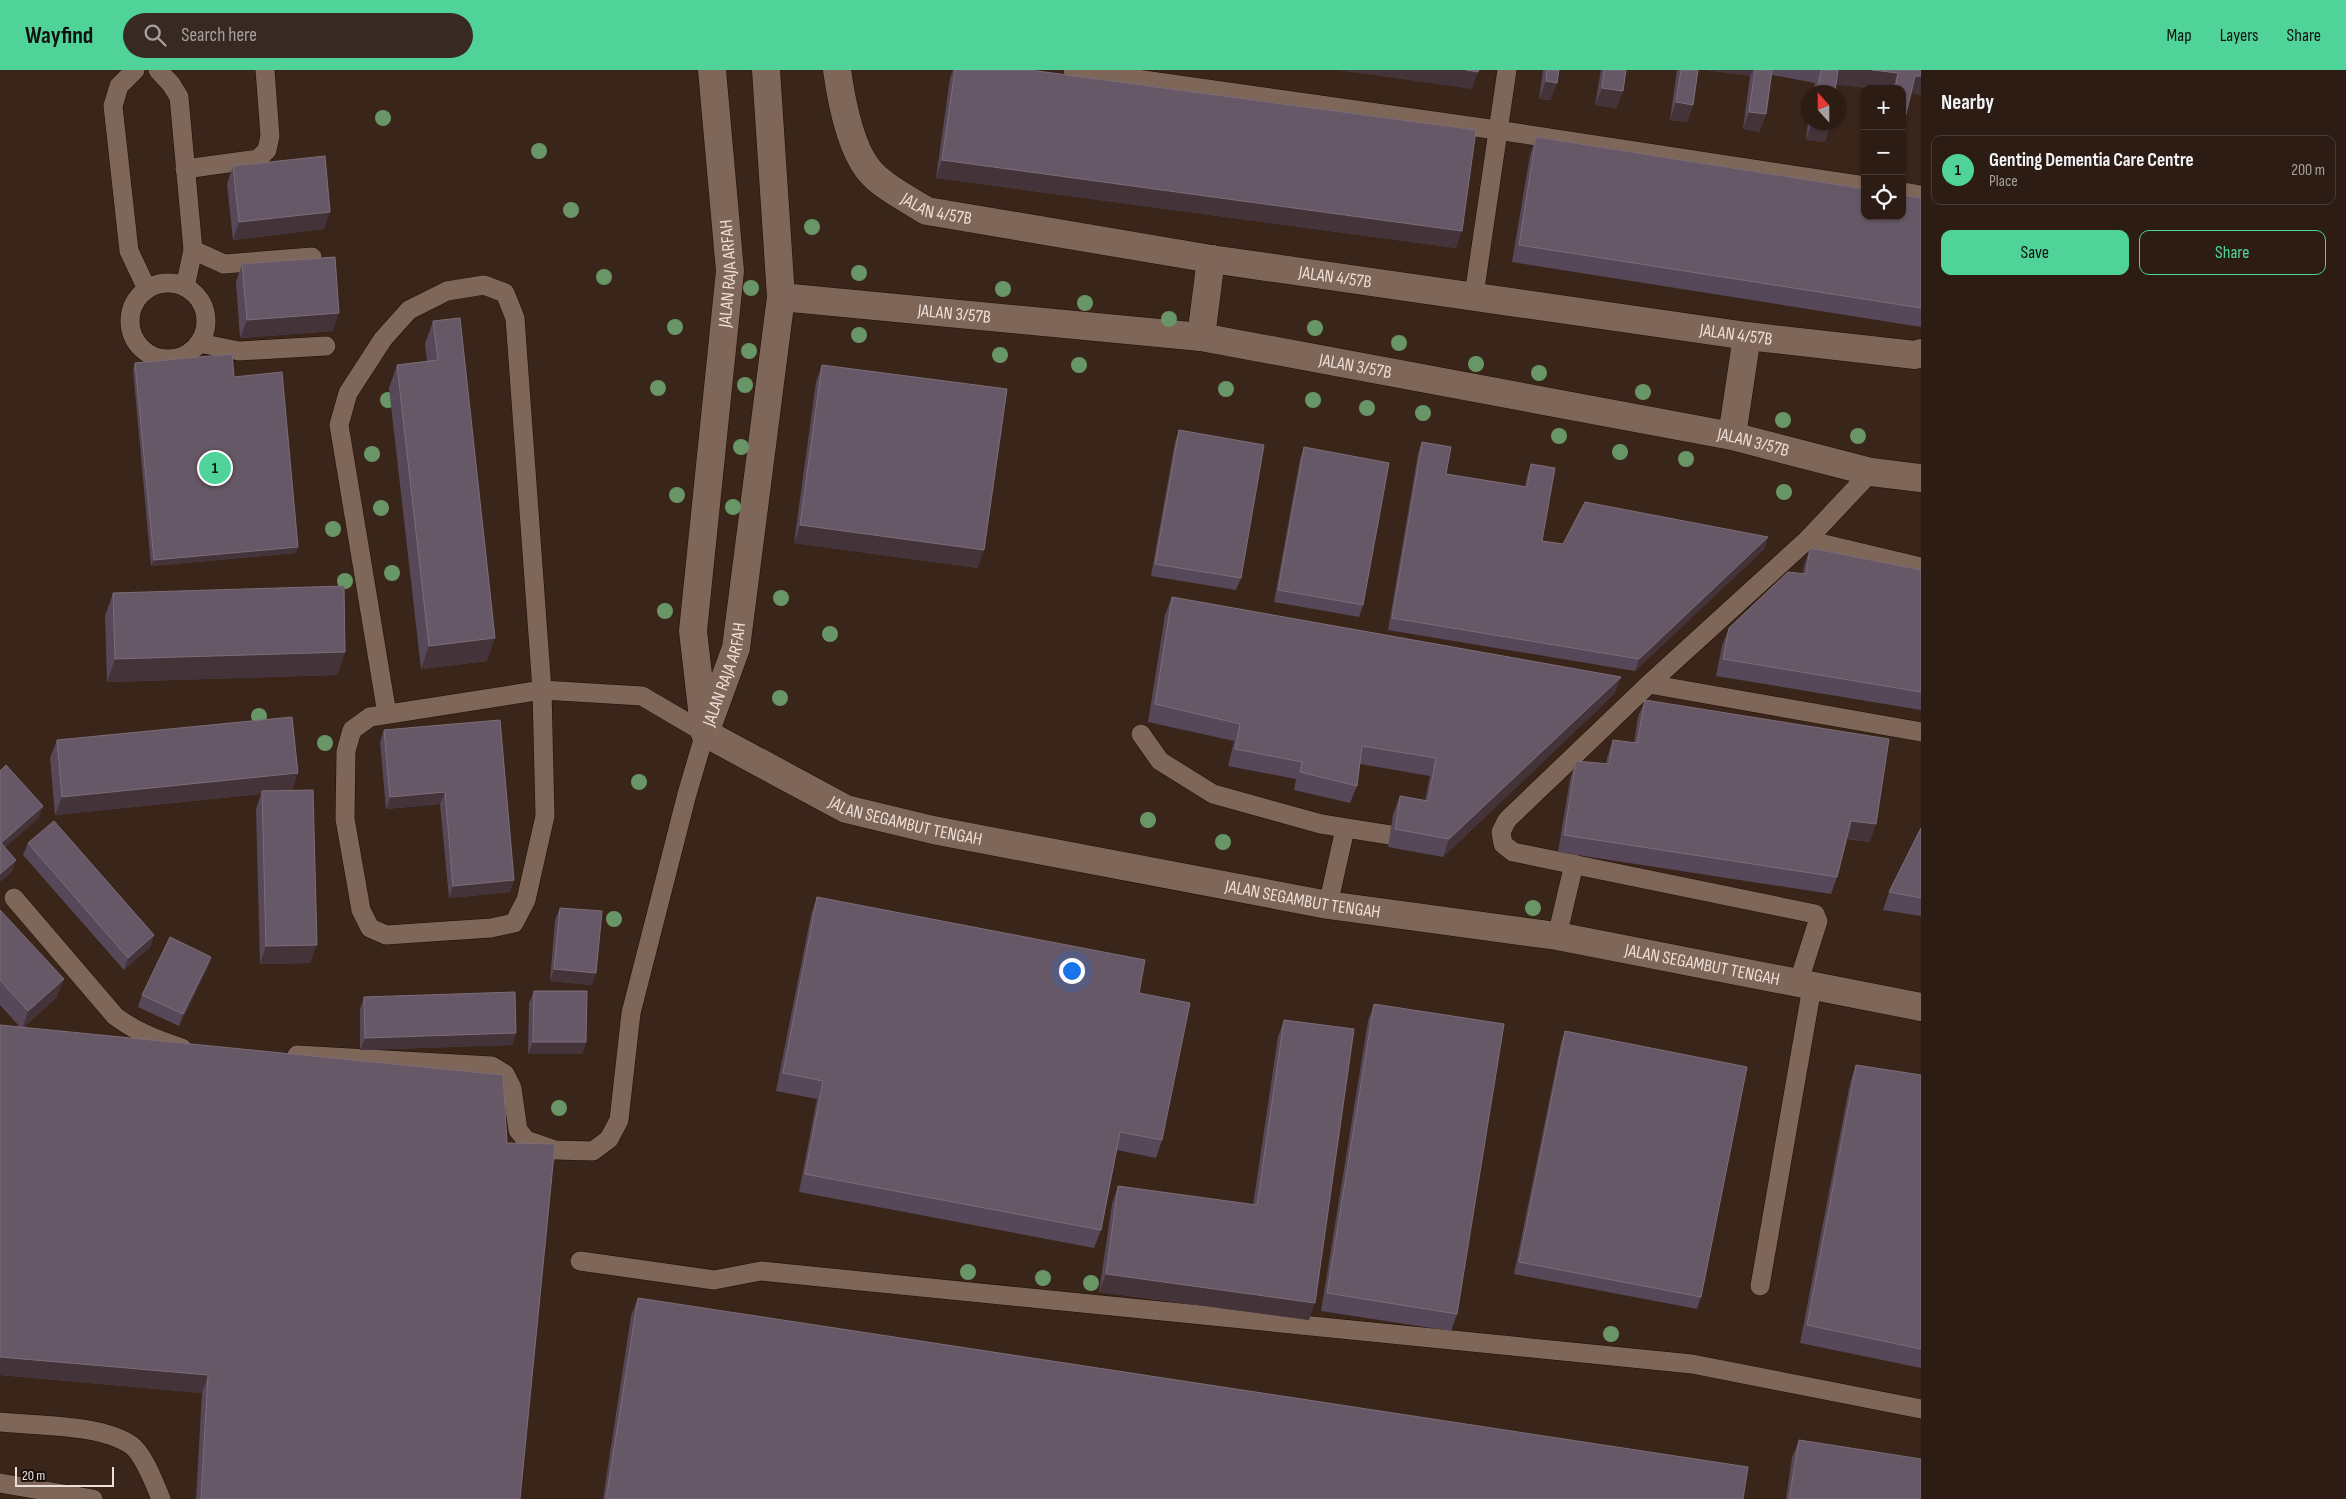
<!DOCTYPE html>
<html lang="en">
<head>
<meta charset="utf-8">
<style>
  :root { --surface:#2c1c14; --page:#382922; --text:#f1f3f6; --muted:#a6a1a0; --line:#483a34; --accent:#50d398 }
  body { margin:0; font-family:"Sofia Sans Condensed",sans-serif; background:var(--page); color:var(--text) }
  .controls { position:absolute; right:15px; top:15px; display:grid; overflow:hidden; border-radius:10px; box-shadow:0 1px 4px #0004 }
  .controls button { width:45px; height:45px; display:grid; place-items:center; padding:0; border:0; border-bottom:1px solid var(--line); background:var(--surface); color:var(--text); font:25px sans-serif }
  .compass { position:absolute; left:1801px; top:15px; width:45px; height:45px; border-radius:50%; background:var(--surface); box-shadow:0 1px 4px #0004; rotate:339deg }
  .scale { position:absolute; left:15px; bottom:12px; width:99px; box-sizing:border-box; padding-left:5px; border:2px solid #edded7; border-top:0; font-size:14px; line-height:18px; white-space:nowrap; color:#edded7; -webkit-text-stroke:4px #1a110c; paint-order:stroke }
  .you { position:absolute; left:1071px; top:900px; width:18px; height:18px; margin:-12px; border:4px solid #fff; border-radius:50%; background:#1a73e8; box-shadow:0 0 0 8px #1a73e833 }
  .badge { display:grid; place-items:center; width:32px; height:32px; border-radius:50%; background:var(--accent); color:#111; font-size:16px; font-weight:700 }
  .pin { position:absolute; translate:-50% -50%; border:2px solid #fff; box-shadow:0 1px 5px #0006 }
  .list { margin:0; padding:0; list-style:none }
  h2 { display:flex; justify-content:space-between; align-items:center; height:65px; margin:0; padding:0 20px; font-size:21px }
  h2 small { font-size:16px; font-weight:400; color:var(--muted) }
  .list li { display:grid; grid-template-columns:32px 1fr auto; gap:15px; align-items:center; box-sizing:border-box; height:70px; margin:0 10px 10px; padding:0 10px; border:1px solid var(--line); border-radius:10px }
  .list b { display:block; font-size:19px; white-space:nowrap }
  .list p { margin:0; font-size:16px; white-space:nowrap; color:var(--muted) }
  .list em { font-size:16px; font-style:normal; color:var(--muted) }
  .actions { display:flex; gap:10px; padding:15px 20px }
  .actions a { flex:1; padding:11px 0; border:1px solid var(--accent); border-radius:10px; text-align:center; font-size:18px; color:var(--accent) }
  .actions .main { background:var(--accent); color:#111 }
  .icon { flex:none; width:28px; height:28px; fill:none; stroke:currentColor; stroke-width:2; stroke-linecap:round; stroke-linejoin:round }
  .map { position:relative; flex:none; width:1921px; height:1429px; overflow:hidden }
  header { display:flex; align-items:center; gap:30px; box-sizing:border-box; height:70px; padding:0 25px; background:var(--accent); color:#111 }
  header strong { font-size:24px }
  nav { display:flex; gap:28px; margin-inline-start:auto; font-size:18px }
  .search { width:350px; height:45px; background:var(--page); display:flex; align-items:center; gap:12px; box-sizing:border-box; padding:0 18px; border-radius:28px; color:var(--muted); font-size:19px }
  main { display:flex }
  aside { flex:1; background:var(--surface) }
  .map>svg:first-child { display:block }
</style>
</head>
<body>
<header>
<strong>Wayfind</strong>
<div class="search"><svg class="icon" aria-label="search" viewBox="0 0 24 24"><circle cx="10" cy="10" r="6"/><path d="M15 15l6 6"/></svg>Search here</div>
<nav><a>Map</a><a>Layers</a><a>Share</a></nav>
</header>
<main>
<div class="map">
<svg width="1921" height="1429" viewBox="0 0 1921 1429">
  <rect width="100%" height="100%" fill="#3a251a"/>
  <g fill="none" stroke-linecap="round" stroke-linejoin="round">
    <defs>
      <g id="lane">
        <polyline points="135,0 119,16 113,36 129,181 147,219"/>
        <polyline points="158,0 171,14 179,27 193,180 185,217"/>
        <polyline points="1073,0 1497,60 1865,116"/>
        <polyline points="185,99 258,89 267,80 270,66 265,0"/>
        <polyline points="1902,122 1921,125"/>
        <polyline points="193,180 224,194 312,187"/>
        <circle cx="168" cy="251" r="38"/>
        <polyline points="1474,225 1507,0"/>
        <polyline points="199,273 239,281 326,276"/>
        <polyline points="1807,470 1921,497"/>
        <polyline points="1649,614 1921,662"/>
        <polygon points="542,620 545,746 526,830 514,853 491,858 386,865 370,858 361,840 345,749 346,681 352,660 370,647"/>
        <polyline points="1141,664 1160,691 1213,724 1321,754 1390,765"/>
        <path d="M 14,828 L 115,946 C 136,962 157,970 182,978"/>
        <polyline points="1328,835 1345,759"/>
        <polyline points="1557,866 1574,794"/>
        <polyline points="1798,914 1818,851 1815,844 1513,782 1503,774 1501,762 1507,750 1649,614 1807,470 1871,402"/>
        <polyline points="297,985 492,996 505,1004 512,1018 518,1060 526,1070 555,1080 593,1081 609,1069 619,1050 631,943 687,724 705,663 642,626 542,620 515,248 505,223 484,215 447,221 409,240 383,269 348,323 339,355 387,644"/>
        <polyline points="580,1191 714,1210 761,1201 1692,1294 1921,1339"/>
        <polyline points="1760,1216 1812,917"/>
        <path d="M 0,1352 C 37,1356 101,1354 131,1375 C 144,1384 155,1415 161,1429"/>
        <polyline points="0,1413 93,1429"/>
      </g>
      <g id="street">
        <path id="s1" d="M 837,0 C 841,28 850,76 868,99 C 881,116 909,130 927,141 L 1211,189 L 1747,266 L 1915,285 L 1921,283"/>
        <path id="s2" d="M 781,227 L 1201,267 L 1732,366 L 1871,402 L 1921,408"/>
        <polyline points="1201,267 1211,189"/>
        <polyline points="1732,366 1747,266"/>
        <path id="s3" d="M 704,657 L 693,561 L 730,201 L 712,0"/>
        <path id="s4" d="M 705,663 L 846,739 L 933,760 L 1328,835 L 1557,866 L 1921,937"/>
        <path id="s5" d="M 705,663 L 736,578 L 781,227 L 766,0"/>
      </g>
    </defs>
    <!-- lane casing -->
    <use href="#lane" stroke="#200e04" stroke-width="20"/>
    <!-- street casing -->
    <use href="#street" stroke="#200e04" stroke-width="29"/>
    <!-- lane -->
    <use href="#lane" stroke="#7e6659" stroke-width="19"/>
    <!-- street -->
    <use href="#street" stroke="#7e6659" stroke-width="28"/>
  </g>
  <!-- trees -->
  <g fill="#699666">
    <circle cx="383" cy="48" r="8"/>
    <circle cx="539" cy="81" r="8"/>
    <circle cx="571" cy="140" r="8"/>
    <circle cx="812" cy="157" r="8"/>
    <circle cx="859" cy="203" r="8"/>
    <circle cx="604" cy="207" r="8"/>
    <circle cx="751" cy="218" r="8"/>
    <circle cx="1003" cy="219" r="8"/>
    <circle cx="1085" cy="233" r="8"/>
    <circle cx="1169" cy="249" r="8"/>
    <circle cx="675" cy="257" r="8"/>
    <circle cx="1315" cy="258" r="8"/>
    <circle cx="859" cy="265" r="8"/>
    <circle cx="1399" cy="273" r="8"/>
    <circle cx="749" cy="281" r="8"/>
    <circle cx="1000" cy="285" r="8"/>
    <circle cx="1476" cy="294" r="8"/>
    <circle cx="1079" cy="295" r="8"/>
    <circle cx="1539" cy="303" r="8"/>
    <circle cx="745" cy="315" r="8"/>
    <circle cx="658" cy="318" r="8"/>
    <circle cx="1226" cy="319" r="8"/>
    <circle cx="1643" cy="322" r="8"/>
    <circle cx="388" cy="330" r="8"/>
    <circle cx="1313" cy="330" r="8"/>
    <circle cx="1367" cy="338" r="8"/>
    <circle cx="1423" cy="343" r="8"/>
    <circle cx="1783" cy="350" r="8"/>
    <circle cx="1559" cy="366" r="8"/>
    <circle cx="1858" cy="366" r="8"/>
    <circle cx="741" cy="377" r="8"/>
    <circle cx="1620" cy="382" r="8"/>
    <circle cx="372" cy="384" r="8"/>
    <circle cx="1686" cy="389" r="8"/>
    <circle cx="1784" cy="422" r="8"/>
    <circle cx="677" cy="425" r="8"/>
    <circle cx="733" cy="437" r="8"/>
    <circle cx="381" cy="438" r="8"/>
    <circle cx="333" cy="459" r="8"/>
    <circle cx="392" cy="503" r="8"/>
    <circle cx="345" cy="511" r="8"/>
    <circle cx="781" cy="528" r="8"/>
    <circle cx="665" cy="541" r="8"/>
    <circle cx="830" cy="564" r="8"/>
    <circle cx="780" cy="628" r="8"/>
    <circle cx="259" cy="646" r="8"/>
    <circle cx="325" cy="673" r="8"/>
    <circle cx="639" cy="712" r="8"/>
    <circle cx="1148" cy="750" r="8"/>
    <circle cx="1223" cy="772" r="8"/>
    <circle cx="1533" cy="838" r="8"/>
    <circle cx="614" cy="849" r="8"/>
    <circle cx="559" cy="1038" r="8"/>
    <circle cx="968" cy="1202" r="8"/>
    <circle cx="1043" cy="1208" r="8"/>
    <circle cx="1091" cy="1213" r="8"/>
    <circle cx="1611" cy="1264" r="8"/>
  </g>
  <!-- wall -->
  <g fill="#574859">
    <polygon points="953,0 1030,0 1456,178 936,108 950,8"/>
    <polygon points="1543,0 1559,0 1557,13 1550,30 1539,29"/>
    <polygon points="1601,0 1626,0 1623,21 1616,38 1595,35"/>
    <polygon points="1677,0 1698,0 1693,35 1687,52 1670,50"/>
    <polygon points="1706,0 1921,0 1902,19 1875,19 1836,14 1835,22 1813,22 1815,13 1772,5 1766,44 1759,62 1743,59 1750,6"/>
    <polygon points="1808,52 1831,52 1825,72 1806,70"/>
    <polygon points="1536,67 1921,128 1921,257 1512,192 1530,85"/>
    <polygon points="233,96 324,159 233,170 227,114"/>
    <polygon points="242,194 333,261 240,268 236,212"/>
    <polygon points="433,251 487,591 421,599 389,318 397,295 427,291 425,274"/>
    <polygon points="135,293 234,307 296,483 151,496 133,299"/>
    <polygon points="822,295 978,498 794,473 816,312"/>
    <polygon points="1179,360 1241,508 1236,520 1151,506 1175,372"/>
    <polygon points="1422,372 1446,404 1525,417 1527,406 1531,394 1542,471 1563,474 1768,467 1764,479 1635,601 1388,560 1418,384"/>
    <polygon points="1304,377 1363,535 1359,547 1274,532 1300,389"/>
    <polygon points="1810,478 1921,500 1921,640 1716,606 1722,576 1729,558 1803,504 1804,496"/>
    <polygon points="113,523 345,582 337,605 107,612 105,546"/>
    <polygon points="1172,527 1621,607 1614,624 1443,787 1388,777 1393,744 1400,726 1425,730 1430,706 1360,694 1357,716 1350,733 1294,720 1296,709 1228,696 1234,671 1148,652 1165,545"/>
    <polygon points="1645,630 1870,772 1847,769 1837,807 1831,824 1558,782 1570,709 1576,691 1606,694 1607,688 1613,670 1634,673 1638,647"/>
    <polygon points="500,650 514,810 510,822 449,828 440,734 386,739 380,672 384,660"/>
    <polygon points="57,670 292,720 310,893 260,894 256,739 261,724 55,745 50,688"/>
    <polygon points="1921,758 1921,846 1883,840 1889,822"/>
    <polygon points="28,773 154,865 150,877 124,900 23,785"/>
    <polygon points="817,827 1139,923 1162,1070 1156,1088 1117,1080 1101,1160 1094,1178 799,1122 817,1029 776,1021 811,845"/>
    <polygon points="560,838 592,915 550,911 555,850"/>
    <polygon points="0,840 57,927 24,957 520,1429 196,1429 202,1323 0,1305 0,955 20,957 0,935"/>
    <polygon points="211,887 207,899 179,956 138,937 142,925"/>
    <polygon points="534,921 586,972 582,984 528,984 529,933"/>
    <polygon points="364,927 516,963 512,975 360,980 360,939"/>
    <polygon points="1374,934 1457,1244 1451,1261 1321,1241 1368,951"/>
    <polygon points="1284,950 1309,1250 1099,1222 1112,1134 1118,1116 1253,1135 1278,967"/>
    <polygon points="1565,961 1701,1227 1697,1239 1514,1204 1561,973"/>
    <polygon points="1856,995 1921,1005 1921,1298 1800,1273 1850,1013"/>
    <polygon points="638,1228 1743,1429 603,1429 631,1246"/>
    <polygon points="1799,1370 1921,1429 1786,1429 1792,1388"/>
  </g>
  <!-- shaded-wall -->
  <g fill="#45333a">
    <polygon points="1337,0 1466,0 1478,2 1472,19"/>
    <polygon points="1706,0 1753,0 1750,6"/>
    <polygon points="1837,0 1872,0 1898,3 1892,19 1875,19 1832,14"/>
    <polygon points="1915,6 1921,6 1921,25 1908,23"/>
    <polygon points="1546,11 1557,13 1550,30 1539,29"/>
    <polygon points="1602,18 1623,21 1616,38 1595,35"/>
    <polygon points="1676,32 1693,35 1687,52 1670,50"/>
    <polygon points="1749,42 1766,44 1759,62 1743,59"/>
    <polygon points="1812,52 1831,54 1825,72 1806,70"/>
    <polygon points="942,90 1462,161 1456,178 936,108"/>
    <polygon points="330,142 324,159 233,170 239,152"/>
    <polygon points="339,243 333,261 240,268 247,250"/>
    <polygon points="800,455 984,480 978,498 794,473"/>
    <polygon points="1768,467 1764,479 1635,601 1639,589"/>
    <polygon points="298,477 296,483 151,496 154,490"/>
    <polygon points="495,568 487,591 421,599 429,576"/>
    <polygon points="345,582 337,605 107,612 115,589"/>
    <polygon points="1621,607 1614,624 1443,787 1449,769"/>
    <polygon points="298,703 292,721 262,721 261,724 55,745 62,727"/>
    <polygon points="445,722 440,734 386,739 390,727"/>
    <polygon points="43,736 39,748 0,782 1,773"/>
    <polygon points="1851,751 1876,754 1870,772 1845,768"/>
    <polygon points="16,790 12,802 0,812 0,804"/>
    <polygon points="514,810 510,822 449,828 453,816"/>
    <polygon points="154,865 150,877 124,900 128,888"/>
    <polygon points="317,875 310,893 260,894 266,876"/>
    <polygon points="211,887 207,899 179,956 183,944"/>
    <polygon points="554,899 596,903 592,915 550,911"/>
    <polygon points="64,909 57,927 22,959 28,941"/>
    <polygon points="516,963 512,975 360,980 365,968"/>
    <polygon points="533,972 586,972 582,984 528,984"/>
    <polygon points="1106,1204 1315,1233 1309,1250 1099,1222"/>
    <polygon points="0,1287 208,1305 202,1323 0,1305"/>
  </g>
  <!-- building -->
  <g fill="#675867" stroke="#7c6d78">
    <polygon points="955,0 1030,0 1476,60 1462,161 942,90"/>
    <polygon points="1466,0 1479,0 1478,2"/>
    <polygon points="1547,0 1559,0 1557,13 1546,11"/>
    <polygon points="1604,0 1626,0 1623,21 1602,18"/>
    <polygon points="1681,0 1698,0 1693,35 1676,32"/>
    <polygon points="1755,0 1772,0 1766,44 1749,42"/>
    <polygon points="1821,0 1838,0 1835,22 1817,22"/>
    <polygon points="1872,0 1921,0 1921,6 1915,6 1902,61 1902,19 1895,19 1898,3"/>
    <polygon points="1814,52 1831,52 1831,54"/>
    <polygon points="1536,67 1865,119 1865,146 1902,146 1902,125 1921,128 1921,238 1519,175"/>
    <polygon points="325,86 330,142 239,152 233,96"/>
    <polygon points="335,187 339,243 247,250 242,194"/>
    <polygon points="460,248 495,568 429,576 397,295 438,290 433,251"/>
    <polygon points="232,284 234,307 282,302 298,477 154,490 135,293"/>
    <polygon points="822,295 1007,319 984,480 800,455"/>
    <polygon points="1179,360 1264,375 1241,508 1155,494"/>
    <polygon points="1422,372 1451,377 1446,404 1527,417 1531,394 1555,398 1542,471 1563,474 1585,432 1768,467 1639,589 1392,548"/>
    <polygon points="1304,377 1389,393 1363,535 1278,520"/>
    <polygon points="1810,478 1921,500 1921,622 1723,589 1729,558 1788,502 1806,504"/>
    <polygon points="344,516 345,582 115,589 113,523"/>
    <polygon points="1172,527 1621,607 1449,769 1395,759 1400,726 1428,731 1436,688 1362,676 1357,716 1300,702 1302,692 1235,679 1240,654 1155,634"/>
    <polygon points="1645,630 1889,669 1876,754 1851,751 1837,807 1564,765 1576,691 1609,694 1613,670 1637,673"/>
    <polygon points="292,647 298,703 62,727 57,670"/>
    <polygon points="500,650 514,810 453,816 445,722 390,727 384,660"/>
    <polygon points="6,695 43,736 1,773 16,790 0,804 0,701"/>
    <polygon points="313,720 317,875 266,876 262,721"/>
    <polygon points="54,751 154,865 128,888 28,773"/>
    <polygon points="1921,758 1921,828 1889,822"/>
    <polygon points="817,827 1145,890 1139,923 1190,933 1162,1070 1120,1062 1101,1160 805,1104 823,1011 783,1003"/>
    <polygon points="560,838 602,841 596,903 554,899"/>
    <polygon points="0,840 64,909 28,941 0,910"/>
    <polygon points="170,867 211,887 183,944 142,925"/>
    <polygon points="534,921 587,921 586,972 533,972"/>
    <polygon points="515,922 516,963 365,968 364,927"/>
    <polygon points="1374,934 1504,954 1457,1244 1327,1223"/>
    <polygon points="1284,950 1354,959 1315,1233 1106,1204 1118,1116 1257,1135"/>
    <polygon points="0,955 503,1005 507,1073 555,1074 520,1429 201,1429 208,1305 0,1287"/>
    <polygon points="1565,961 1747,997 1701,1227 1519,1192"/>
    <polygon points="1856,995 1921,1005 1921,1279 1807,1255"/>
    <polygon points="638,1228 1748,1397 1743,1429 606,1429"/>
    <polygon points="1799,1370 1921,1389 1921,1429 1789,1429"/>
  </g>
  <g text-anchor="middle" stroke-width="5" stroke-linejoin="round" paint-order="stroke">
    <!-- street labels -->
    <g font-size="18" fill="#edded7" stroke="#1a110c">
      <text dy="6" stroke="none"><textPath href="#s1" startOffset="186">JALAN 4/57B</textPath></text>
      <text dy="6" stroke="none"><textPath href="#s3" startOffset="456">JALAN RAJA ARFAH</textPath></text>
      <text dy="6" stroke="none"><textPath href="#s1" startOffset="591">JALAN 4/57B</textPath></text>
      <text dy="6" stroke="none"><textPath href="#s2" startOffset="174">JALAN 3/57B</textPath></text>
      <text dy="6" stroke="none"><textPath href="#s1" startOffset="996">JALAN 4/57B</textPath></text>
      <text dy="6" stroke="none"><textPath href="#s2" startOffset="579">JALAN 3/57B</textPath></text>
      <text dy="6" stroke="none"><textPath href="#s2" startOffset="984">JALAN 3/57B</textPath></text>
      <text dy="6" stroke="none"><textPath href="#s5" startOffset="62">JALAN RAJA ARFAH</textPath></text>
      <text dy="6" stroke="none"><textPath href="#s4" startOffset="221">JALAN SEGAMBUT TENGAH</textPath></text>
      <text dy="6" stroke="none"><textPath href="#s4" startOffset="626">JALAN SEGAMBUT TENGAH</textPath></text>
      <text dy="6" stroke="none"><textPath href="#s4" startOffset="1031">JALAN SEGAMBUT TENGAH</textPath></text>
    </g>
  </g>
</svg>
<div class="controls">
<button>+</button>
<button>−</button>
<button><svg class="icon" aria-label="locate" viewBox="0 0 24 24"><circle cx="12" cy="12" r="6"/><path d="M12 2v4M12 18v4M2 12h4M18 12h4"/></svg></button>
</div>
<svg class="compass" viewBox="-18 -18 36 36"><path d="M0-13l5 13h-10z" fill="#e53935"/><path d="M0 13l5-13h-10z" fill="#a6a1a0"/></svg>
<div class="scale">20 m</div>
<div class="you"></div>
<div class="pin badge" style="left:215px;top:398px">1</div>
</div>
<aside>
<h2>Nearby<small></small></h2>
<ul class="list">
<li><span class="badge">1</span><div><b>Genting Dementia Care Centre</b><p>Place</p></div><em>200 m</em></li>
</ul>
<div class="actions"><a class="main">Save</a><a>Share</a></div>
</aside>
</main>
</body>
</html>
